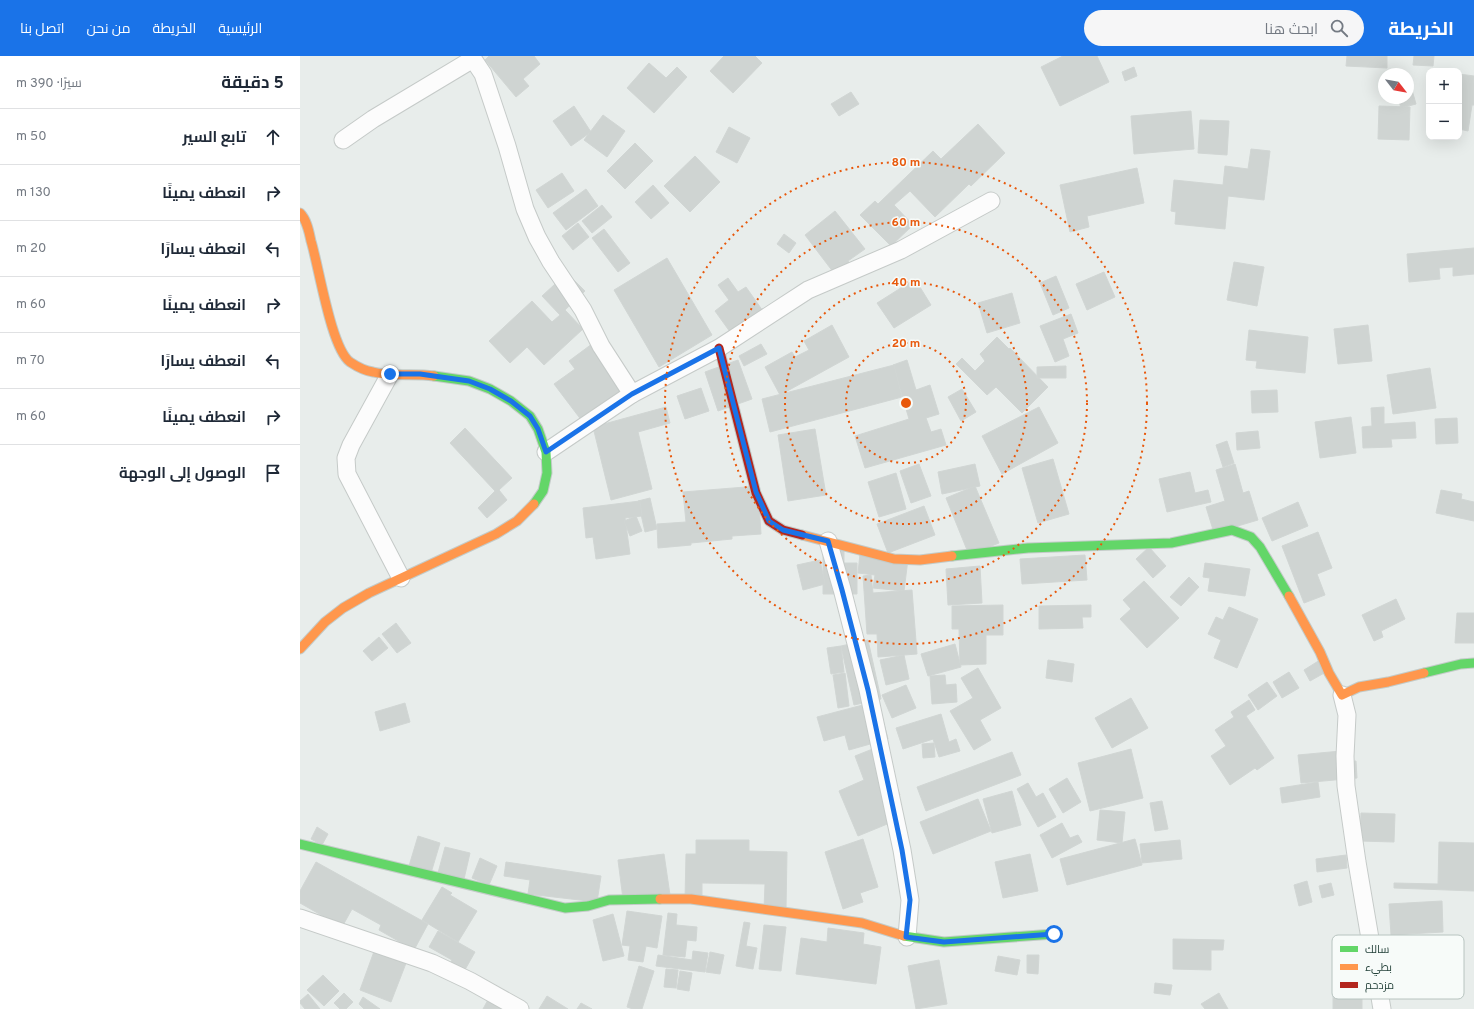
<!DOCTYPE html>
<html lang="ar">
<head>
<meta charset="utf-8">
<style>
  :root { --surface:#fff; --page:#f6f6f7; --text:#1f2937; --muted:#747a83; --line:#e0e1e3; --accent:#1a73e8 }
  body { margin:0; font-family:Overpass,Cairo,sans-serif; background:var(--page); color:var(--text); direction:rtl }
  .controls { position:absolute; right:12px; top:12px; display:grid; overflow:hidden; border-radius:8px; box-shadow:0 4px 16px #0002 }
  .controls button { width:36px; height:36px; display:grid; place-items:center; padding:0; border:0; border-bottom:1px solid var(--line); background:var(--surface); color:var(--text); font:20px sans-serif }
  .compass { position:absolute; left:1078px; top:12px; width:36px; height:36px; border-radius:50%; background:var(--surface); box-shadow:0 4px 16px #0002; rotate:121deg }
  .stop { position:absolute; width:12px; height:12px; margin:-9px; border:3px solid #1a73e8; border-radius:50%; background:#fff }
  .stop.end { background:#1a73e8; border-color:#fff; box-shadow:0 1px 4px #0008 }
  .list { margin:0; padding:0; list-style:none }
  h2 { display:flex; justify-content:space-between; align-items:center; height:52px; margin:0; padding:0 16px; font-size:17px }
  h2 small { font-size:13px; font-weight:400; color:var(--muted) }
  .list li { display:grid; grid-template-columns:26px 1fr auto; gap:12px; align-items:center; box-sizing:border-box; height:56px; padding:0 16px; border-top:1px solid var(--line) }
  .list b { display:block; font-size:15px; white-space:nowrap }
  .list em { font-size:13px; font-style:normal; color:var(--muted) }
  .icon { flex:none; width:22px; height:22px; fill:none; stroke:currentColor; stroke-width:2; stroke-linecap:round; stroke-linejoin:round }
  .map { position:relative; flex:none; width:1174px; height:953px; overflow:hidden; direction:ltr }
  header { display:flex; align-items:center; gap:24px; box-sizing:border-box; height:56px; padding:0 20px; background:var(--accent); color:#fff }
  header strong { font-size:19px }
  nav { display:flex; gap:22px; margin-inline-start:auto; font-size:14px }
  .search { width:280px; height:36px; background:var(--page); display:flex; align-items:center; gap:10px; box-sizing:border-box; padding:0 14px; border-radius:22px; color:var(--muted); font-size:15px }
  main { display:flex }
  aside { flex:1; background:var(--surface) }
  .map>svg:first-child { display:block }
</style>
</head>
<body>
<header>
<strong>الخريطة</strong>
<div class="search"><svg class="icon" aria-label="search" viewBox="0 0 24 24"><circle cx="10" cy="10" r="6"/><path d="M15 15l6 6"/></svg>ابحث هنا</div>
<nav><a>الرئيسية</a><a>الخريطة</a><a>من نحن</a><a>اتصل بنا</a></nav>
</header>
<main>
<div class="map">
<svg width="1174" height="953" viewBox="0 0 1174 953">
  <rect width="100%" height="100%" fill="#e8edeb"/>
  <!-- building -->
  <g fill="#cfd4d2" stroke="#d1d6d4">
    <polygon points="189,0 234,0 240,8 223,23 229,30 216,41 185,4"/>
    <polygon points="424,0 455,0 462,7 433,37 410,15"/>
    <polygon points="763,0 797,0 809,26 760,50 741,11"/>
    <polygon points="1047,0 1087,0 1087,12 1046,10"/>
    <polygon points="1114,0 1134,0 1133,10 1113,9"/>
    <polygon points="349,7 366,22 377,11 387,21 354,57 327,32"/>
    <polygon points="834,11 837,20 825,25 822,16"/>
    <polygon points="1159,18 1174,20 1174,49 1172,49 1168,75 1159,73 1160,60 1159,60"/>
    <polygon points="1108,20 1116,48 1101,52 1098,42 1108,42"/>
    <polygon points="551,36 559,48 539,60 531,48"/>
    <polygon points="274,50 291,76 271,90 253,65"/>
    <polygon points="1079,50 1110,51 1109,84 1078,83"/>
    <polygon points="891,55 894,93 834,98 831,60"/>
    <polygon points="303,59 325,75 307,101 284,84"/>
    <polygon points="900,64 929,65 927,99 898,97"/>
    <polygon points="678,68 705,97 671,130 669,128 635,161 610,135 594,149 613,169 591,190 560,159 575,145 578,148 633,95 641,103"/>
    <polygon points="429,71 450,82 437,107 416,96"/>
    <polygon points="335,87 353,105 325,133 307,115"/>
    <polygon points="951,93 970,95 964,144 928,140 925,173 875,168 876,156 871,155 874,124 923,129 925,110 948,113"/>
    <polygon points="395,100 420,126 390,156 364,130"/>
    <polygon points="837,112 844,147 787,160 789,171 770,176 760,129"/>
    <polygon points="262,117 274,135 248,152 236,134"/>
    <polygon points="353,129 369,147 351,163 335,146"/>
    <polygon points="286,133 298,150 266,174 253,157"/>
    <polygon points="302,149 312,161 292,177 282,165"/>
    <polygon points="535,155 565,193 548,205 554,213 540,225 505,179"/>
    <polygon points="278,167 289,181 273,194 262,180"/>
    <polygon points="304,173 330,207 318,216 292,182"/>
    <polygon points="484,178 496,187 489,197 477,188"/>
    <polygon points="1174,192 1174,218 1153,220 1153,211 1139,212 1140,223 1109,226 1107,198"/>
    <polygon points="367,202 412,279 359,311 314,234"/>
    <polygon points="934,206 964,211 957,250 927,244"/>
    <polygon points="804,216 815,241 787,254 776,228"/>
    <polygon points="267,217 285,235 265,254 283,273 244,309 227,291 210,307 189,285 232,245 252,266 260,259 242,240"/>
    <polygon points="756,220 769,252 753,259 740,227"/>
    <polygon points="428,222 438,236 446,231 470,265 438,287 415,255 429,244 418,229"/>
    <polygon points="615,223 631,249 594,272 577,247"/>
    <polygon points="712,237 720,267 687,277 678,247"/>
    <polygon points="771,258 778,277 763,283 769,300 755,306 740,270"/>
    <polygon points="532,269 549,301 480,339 465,311 492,296 495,301 509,294 504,285"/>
    <polygon points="1068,269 1072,305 1038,308 1034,273"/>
    <polygon points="949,274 1008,281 1005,317 956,312 957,305 946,304"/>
    <polygon points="697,281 709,293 710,292 748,331 722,357 696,331 687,339 656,308 662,302 675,315 685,305 680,298"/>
    <polygon points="300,282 334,327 282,365 254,328 275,313 269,305"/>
    <polygon points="461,288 467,298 444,310 439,300"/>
    <polygon points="438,304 452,343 418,355 405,316"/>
    <polygon points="607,304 616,334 630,329 639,358 626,362 631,376 641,373 646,389 565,412 555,380 609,363 593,309"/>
    <polygon points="594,309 602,341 470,376 462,343"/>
    <polygon points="766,310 766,322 737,322 737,311"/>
    <polygon points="1130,312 1136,352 1093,358 1087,319"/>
    <polygon points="401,332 409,355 385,363 377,340"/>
    <polygon points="662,333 676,356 661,365 648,341"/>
    <polygon points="977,334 978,356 952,357 951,335"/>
    <polygon points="366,351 370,367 338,376 352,433 311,444 293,371"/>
    <polygon points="739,351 758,387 702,418 682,380"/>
    <polygon points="1084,351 1084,368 1115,366 1116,382 1091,383 1092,391 1063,392 1062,371 1072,370 1071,352"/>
    <polygon points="1051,361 1056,397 1020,402 1015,366"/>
    <polygon points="1157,362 1158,387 1136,388 1135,363"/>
    <polygon points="165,372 212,422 199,434 207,444 187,462 178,452 195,435 150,387"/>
    <polygon points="515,373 526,439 488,445 478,379"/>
    <polygon points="958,375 960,392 937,394 936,377"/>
    <polygon points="927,385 934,407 923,411 916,389"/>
    <polygon points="753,403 769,458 738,467 722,412"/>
    <polygon points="619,408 631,440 611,447 600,415"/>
    <polygon points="675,408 680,430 642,438 638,416"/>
    <polygon points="935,408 943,437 949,435 958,464 914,477 906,451 925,445 916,414"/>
    <polygon points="890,416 895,437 908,434 911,446 867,456 859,423"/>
    <polygon points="596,417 606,453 579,461 568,426"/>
    <polygon points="458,430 461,478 432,480 432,483 391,487 391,489 358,492 357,468 386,466 383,436"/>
    <polygon points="675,430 699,487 669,499 646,442"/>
    <polygon points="1141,434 1162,438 1161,443 1174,446 1174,465 1136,457"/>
    <polygon points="350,442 357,473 345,476 338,445"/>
    <polygon points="340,445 342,460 325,462 330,498 296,503 293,481 286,482 283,452"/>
    <polygon points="998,446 1008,470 972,485 962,462"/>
    <polygon points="624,450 635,479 588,497 577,468"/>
    <polygon points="336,460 342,475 330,480 324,465"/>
    <polygon points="1018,476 1032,512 1017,518 1025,539 1004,547 982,490"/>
    <polygon points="523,486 544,486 544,507 557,507 557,538 523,538"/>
    <polygon points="849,491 866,510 853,522 836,503"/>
    <polygon points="560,498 608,503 604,535 573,532 575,519 558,517"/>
    <polygon points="785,499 787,524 722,528 720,503"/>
    <polygon points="520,504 525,528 503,534 497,509"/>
    <polygon points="905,507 950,513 945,540 908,535 910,522 903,521"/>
    <polygon points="680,510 682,547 648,549 646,513"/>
    <polygon points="571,519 573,537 612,534 617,598 578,601 577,578 567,578 563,520"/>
    <polygon points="889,521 899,531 881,550 870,541"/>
    <polygon points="844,525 879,562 847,592 820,563 831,553 823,544"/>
    <polygon points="1096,543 1105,563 1081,575 1083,581 1074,585 1062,559"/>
    <polygon points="703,549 703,579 686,579 686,608 660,609 659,573 652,573 652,550"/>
    <polygon points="791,549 791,561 782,561 783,572 739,573 739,550"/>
    <polygon points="929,551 958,563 937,612 914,602 921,584 908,578 916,561 923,564"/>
    <polygon points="1157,557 1174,557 1174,587 1155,587"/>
    <polygon points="96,567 111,587 97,597 82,578"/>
    <polygon points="79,581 88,592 72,605 63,595"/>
    <polygon points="568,584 581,643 554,649 541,590"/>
    <polygon points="655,588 661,611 628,620 621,598"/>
    <polygon points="541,590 544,616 531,618 527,592"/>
    <polygon points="604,599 609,623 586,629 580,604"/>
    <polygon points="748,604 774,608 772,626 746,622"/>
    <polygon points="1020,604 1026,616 1010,625 1004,614"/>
    <polygon points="678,612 701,652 680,664 691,684 674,694 650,655 673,642 661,622"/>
    <polygon points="989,616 999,632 982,642 973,626"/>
    <polygon points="545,617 549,650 538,652 533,619"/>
    <polygon points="645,619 646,629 656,628 657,646 632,648 630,620"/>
    <polygon points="967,626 977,640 958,654 948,639"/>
    <polygon points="606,629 616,652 592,662 582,639"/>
    <polygon points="831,642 848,672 812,692 795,662"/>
    <polygon points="949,644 955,654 946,660 974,702 957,714 955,712 930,729 911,700 926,690 915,674 934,661 931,656"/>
    <polygon points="578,645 588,683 549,694 545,679 524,685 517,661"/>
    <polygon points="105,647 110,666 80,675 75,656"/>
    <polygon points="641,658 649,686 656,683 660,695 639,701 633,683 603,693 596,672"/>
    <polygon points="634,687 635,701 623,702 622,688"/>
    <polygon points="580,690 600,739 589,744 597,764 558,780 539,735 564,724 555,700"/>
    <polygon points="831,693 843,742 790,755 778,707"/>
    <polygon points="1041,695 1042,706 1056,705 1057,722 1001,727 998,699"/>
    <polygon points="712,696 721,719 626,755 617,731"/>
    <polygon points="767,722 781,746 763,757 749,733"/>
    <polygon points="1018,726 1020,741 982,747 980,732"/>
    <polygon points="728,727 736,741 743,737 756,761 738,771 717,733"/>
    <polygon points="712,735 721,769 692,777 683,743"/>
    <polygon points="678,743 691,775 633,798 620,766"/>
    <polygon points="862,745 868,773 855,775 850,747"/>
    <polygon points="800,754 825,756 822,787 797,784"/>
    <polygon points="1061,757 1095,758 1094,786 1060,785"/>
    <polygon points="762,767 770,782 778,779 782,786 752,802 740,779"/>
    <polygon points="17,771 28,778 22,789 11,783"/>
    <polygon points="118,780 140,787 131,817 109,810"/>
    <polygon points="563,783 578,831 560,837 563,846 543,853 525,796"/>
    <polygon points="835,783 842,809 767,829 760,803"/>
    <polygon points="396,784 449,784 449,795 487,796 486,853 464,853 465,828 402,827 402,844 385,844 386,798 396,798"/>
    <polygon points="880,784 882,803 842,807 840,788"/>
    <polygon points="1139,786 1174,787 1174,835 1094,832 1094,827 1138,828"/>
    <polygon points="145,791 170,797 164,823 138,817"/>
    <polygon points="364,798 370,839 323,843 318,804"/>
    <polygon points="730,798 738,835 703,842 695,806"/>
    <polygon points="1046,799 1047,812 1017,816 1016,803"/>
    <polygon points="180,802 197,810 189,829 172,822"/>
    <polygon points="16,806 128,868 114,894 79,874 81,869 52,853 42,871 0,847 0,835"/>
    <polygon points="206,806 301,820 297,846 228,838 230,824 204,820"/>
    <polygon points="1007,825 1012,846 999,850 994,829"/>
    <polygon points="1031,827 1034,839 1022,842 1019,830"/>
    <polygon points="142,831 152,837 150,839 177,855 158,886 122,864"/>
    <polygon points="1142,845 1143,876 1091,879 1089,848"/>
    <polygon points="327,855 362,860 357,892 346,890 343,906 328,904 330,890 322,889"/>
    <polygon points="368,857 377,858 376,869 397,871 396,885 387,884 385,901 363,899"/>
    <polygon points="313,858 324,900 303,905 293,864"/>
    <polygon points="444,866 450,867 446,890 457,892 453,913 436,910"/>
    <polygon points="464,869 486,871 481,915 459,913"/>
    <polygon points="528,872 564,877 563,888 581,891 576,928 496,918 501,882 527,886"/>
    <polygon points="138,875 175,896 162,919 148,911 152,904 129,891"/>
    <polygon points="873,883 924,884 923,894 911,894 911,914 873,913"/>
    <polygon points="76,890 108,902 91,946 60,934"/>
    <polygon points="393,895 408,897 405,916 356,910 358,899 392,904"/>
    <polygon points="410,896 424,899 420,918 406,916"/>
    <polygon points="727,899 739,899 738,918 727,917"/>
    <polygon points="698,900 720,904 717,919 695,915"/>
    <polygon points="639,904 647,948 616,953 608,910"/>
    <polygon points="339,910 354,915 342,953 333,953 327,951"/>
    <polygon points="366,913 378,914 376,932 364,931"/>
    <polygon points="380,915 392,917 389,935 377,933"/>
    <polygon points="23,919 39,935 24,950 7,934"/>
    <polygon points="855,927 872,929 870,939 854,937"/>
    <polygon points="1062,934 1062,953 1033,953 1033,935"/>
    <polygon points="44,937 53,946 46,953 40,953 34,947"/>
    <polygon points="919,937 928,953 905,953 901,948"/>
    <polygon points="8,938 20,953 5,953 0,947 0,945"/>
    <polygon points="190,940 214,953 183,953"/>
    <polygon points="247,940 268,953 239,953"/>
    <polygon points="63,941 80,953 64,953 59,948"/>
    <polygon points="281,947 292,953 277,953"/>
  </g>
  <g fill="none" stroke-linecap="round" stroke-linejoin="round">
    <defs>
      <g id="street">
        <polyline points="171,0 183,18 207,90 225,153 237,181 251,206 283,254 301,290 332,338"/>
        <polyline points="43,84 73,63 173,3"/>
        <polyline points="90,318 51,389 46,402 47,418 101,522"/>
        <polyline points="246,396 332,338 419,292 508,234 601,194 691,145"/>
        <polyline points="528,485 542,533 568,634 602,794 610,844 607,881"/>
        <polyline points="1042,639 1047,659 1045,700 1046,730 1057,806 1082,953"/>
        <polyline points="0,862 132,907 170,925 220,953"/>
      </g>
      <g id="fast">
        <polyline points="134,320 169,325 190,333 211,345 230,360 238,373 246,396 247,417 243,435 234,448"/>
        <polyline points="652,500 728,492 871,487 932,474 951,481 960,491 989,540"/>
        <polyline points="1124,617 1161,608 1174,607"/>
        <polyline points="0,788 265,852 288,850 309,844 360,843"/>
        <polyline points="604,880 644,886 754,878"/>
      </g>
      <g id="slow">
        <path d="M 0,157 C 7,164 9,176 11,185 C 19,211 31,292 50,306 C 56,310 66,315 73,316 C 92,321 114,317 134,320"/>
        <polyline points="502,479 594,503 620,504 652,500"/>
        <polyline points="989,540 1020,596 1029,617 1042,639 1059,631 1088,626 1124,617"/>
        <polyline points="0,593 25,566 43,552 69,537 196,478 217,465 234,448"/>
        <polyline points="360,843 391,843 562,867 604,880"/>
      </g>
      <polyline id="jam" points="419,292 456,437 469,465 483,474 502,479"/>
    </defs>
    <!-- street casing -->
    <use href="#street" stroke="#c5cac8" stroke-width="19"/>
    <!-- fast casing -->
    <use href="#fast" stroke="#c3cbc8" stroke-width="11"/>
    <!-- slow casing -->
    <use href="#slow" stroke="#c3cbc8" stroke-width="11"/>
    <!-- jam casing -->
    <use href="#jam" stroke="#c3cbc8" stroke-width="11"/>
    <!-- street -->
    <use href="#street" stroke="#fcfcfc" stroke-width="17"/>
    <!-- fast -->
    <use href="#fast" stroke="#63d668" stroke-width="9"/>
    <!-- slow -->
    <use href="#slow" stroke="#ff974d" stroke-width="9"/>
    <!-- jam -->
    <use href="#jam" stroke="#b3261e" stroke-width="9"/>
  </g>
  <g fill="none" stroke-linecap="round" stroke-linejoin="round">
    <!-- route -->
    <polyline stroke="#1a73e8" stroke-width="5" points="90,318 120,318 169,325 190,333 211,345 230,360 238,373 246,396 332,338 419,292 456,436 469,465 483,474 528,485 542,534 568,634 602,794 610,844 606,881 644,886 754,878"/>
  </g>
  <!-- distance rings -->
  <g fill="none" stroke="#e8590c" stroke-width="2" stroke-dasharray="2 4">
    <circle cx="606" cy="347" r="60"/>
    <circle cx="606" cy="347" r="121"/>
    <circle cx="606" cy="347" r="181"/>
    <circle cx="606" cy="347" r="241"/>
  </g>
  <!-- legend -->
  <rect x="1032" y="879" width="132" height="64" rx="6" fill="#f7fbf9" stroke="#b8c4c0" stroke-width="1"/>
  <rect x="1040" y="890" width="18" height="6" fill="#63d668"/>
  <rect x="1040" y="908" width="18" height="6" fill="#ff974d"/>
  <rect x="1040" y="926" width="18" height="6" fill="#b3261e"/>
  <g font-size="11" fill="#24423a">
    <text x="1065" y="897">سالك</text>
    <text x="1065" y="915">بطيء</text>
    <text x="1065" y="933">مزدحم</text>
  </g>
  <circle cx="606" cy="347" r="6" fill="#e8590c" stroke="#f7fbf9" stroke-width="2"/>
  <g font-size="12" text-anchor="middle" font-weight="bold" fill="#e8590c" stroke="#f7fbf9" stroke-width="3" stroke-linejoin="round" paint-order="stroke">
    <text x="606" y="110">80 m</text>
    <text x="606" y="170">60 m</text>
    <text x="606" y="230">40 m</text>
    <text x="606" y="291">20 m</text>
  </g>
</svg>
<div class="controls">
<button>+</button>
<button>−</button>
</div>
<svg class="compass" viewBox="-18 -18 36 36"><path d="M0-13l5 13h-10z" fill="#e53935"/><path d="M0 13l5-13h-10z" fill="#747a83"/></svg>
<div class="stop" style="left:754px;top:878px"></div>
<div class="stop end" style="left:90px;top:318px"></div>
</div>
<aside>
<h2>5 دقيقة<small>سيرًا · 390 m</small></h2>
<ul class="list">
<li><svg class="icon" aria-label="ahead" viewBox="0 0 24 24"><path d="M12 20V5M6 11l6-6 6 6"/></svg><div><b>تابع السير</b></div><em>50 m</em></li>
<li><svg class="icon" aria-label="right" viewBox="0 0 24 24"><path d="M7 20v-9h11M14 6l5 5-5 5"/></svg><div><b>انعطف يمينًا</b></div><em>130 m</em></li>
<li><svg class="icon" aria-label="left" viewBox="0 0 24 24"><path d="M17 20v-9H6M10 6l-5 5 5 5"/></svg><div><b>انعطف يسارًا</b></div><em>20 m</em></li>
<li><svg class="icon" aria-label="right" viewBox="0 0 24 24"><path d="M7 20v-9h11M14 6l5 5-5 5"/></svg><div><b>انعطف يمينًا</b></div><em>60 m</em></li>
<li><svg class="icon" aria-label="left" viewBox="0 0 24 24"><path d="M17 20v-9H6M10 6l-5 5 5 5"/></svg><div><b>انعطف يسارًا</b></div><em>70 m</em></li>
<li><svg class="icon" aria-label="right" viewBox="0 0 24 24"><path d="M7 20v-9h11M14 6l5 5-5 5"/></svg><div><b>انعطف يمينًا</b></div><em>60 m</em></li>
<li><svg class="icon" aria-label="arrive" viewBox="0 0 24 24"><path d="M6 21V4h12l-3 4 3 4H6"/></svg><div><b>الوصول إلى الوجهة</b></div></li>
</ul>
</aside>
</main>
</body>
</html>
